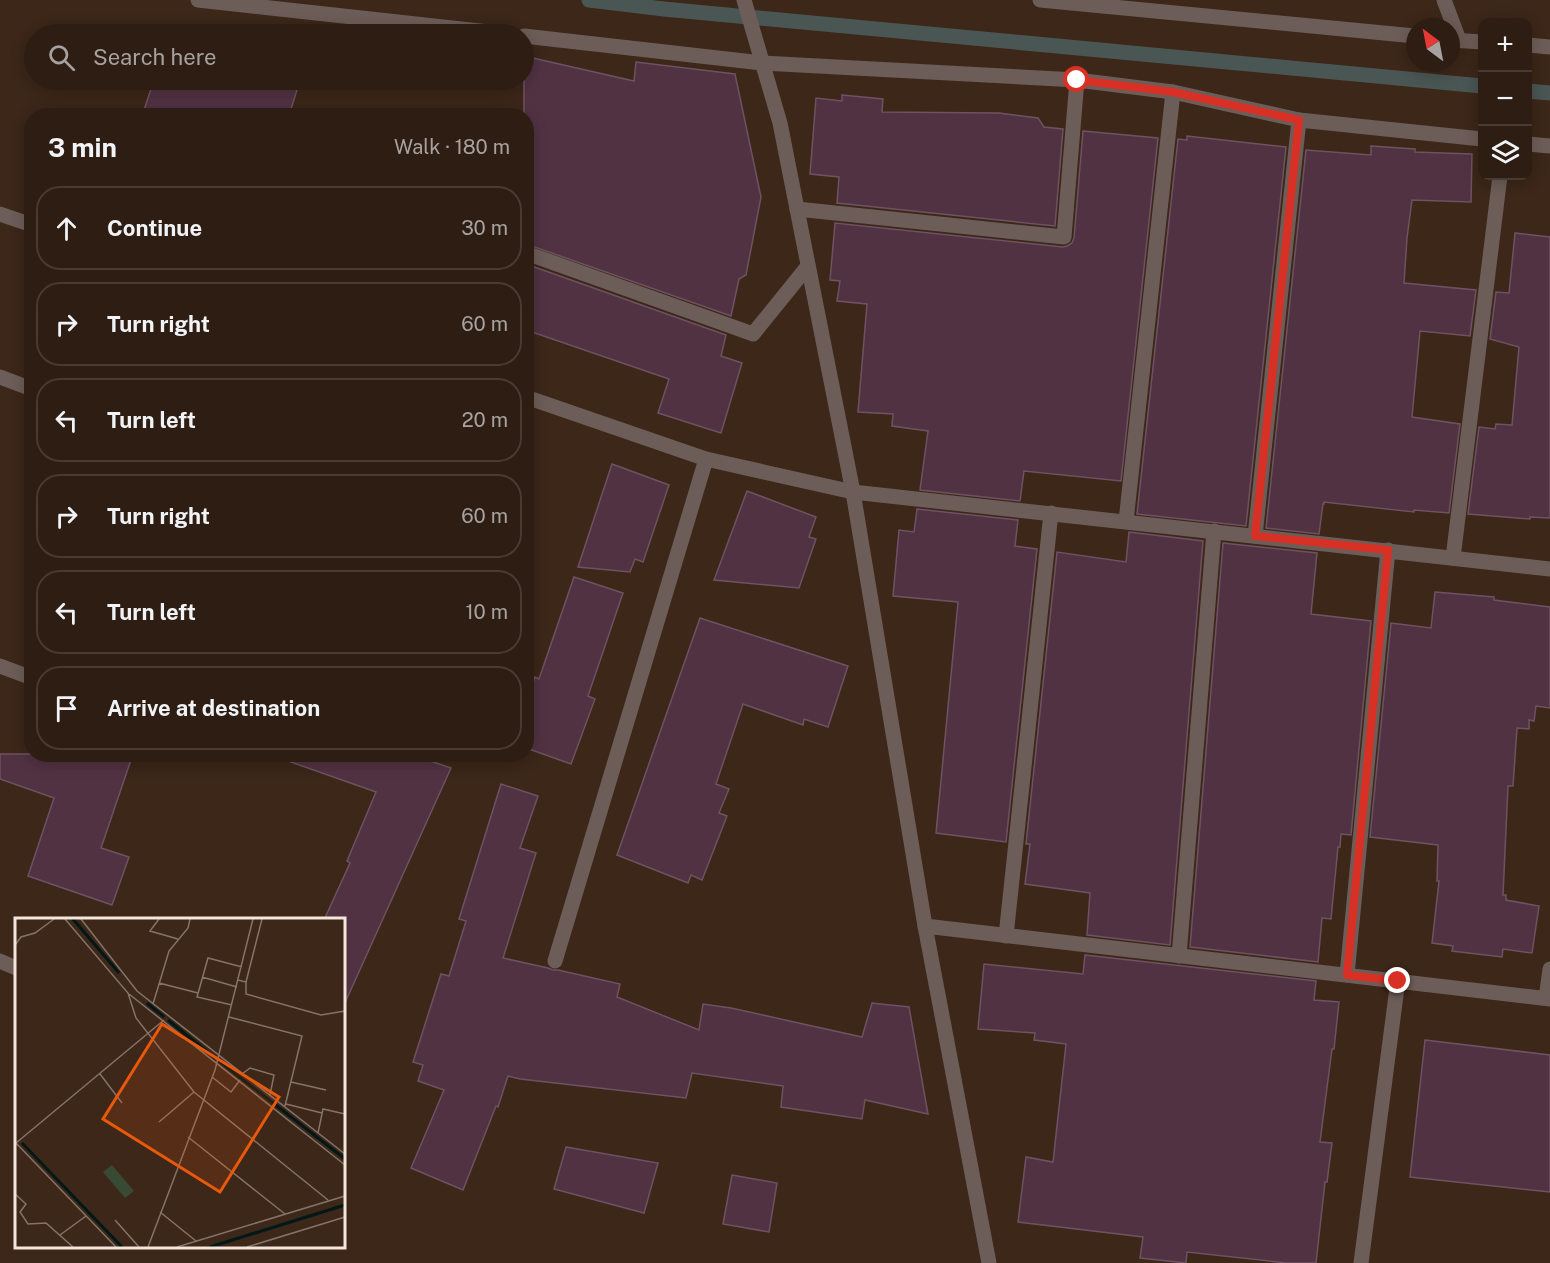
<!DOCTYPE html>
<html lang="en">
<head>
<meta charset="utf-8">
<style>
  :root { --surface:#2d1d13; --page:#35261c; --text:#f1f3f6; --muted:#a7a2a0; --line:#483b33 }
  body { margin:0; font-family:"Public Sans",sans-serif; background:var(--page); color:var(--text) }
  .controls { position:absolute; right:18px; top:18px; display:grid; overflow:hidden; border-radius:12px; box-shadow:0 3px 15px #0003 }
  .controls button { width:54px; height:54px; display:grid; place-items:center; padding:0; border:0; border-bottom:2px solid var(--line); background:var(--surface); color:var(--text); font:30px sans-serif }
  .compass { position:absolute; left:1406px; top:18px; width:54px; height:54px; border-radius:50%; background:var(--surface); box-shadow:0 3px 15px #0003; rotate:328deg }
  .stop { position:absolute; width:18px; height:18px; margin:-14px; border:4px solid #d93025; border-radius:50%; background:#fff }
  .stop.end { background:#d93025; border-color:#fff; box-shadow:0 2px 6px #0008 }
  .list { margin:0; padding:0; list-style:none }
  h2 { display:flex; justify-content:space-between; align-items:center; height:78px; margin:0; padding:0 24px; font-size:26px }
  h2 small { font-size:20px; font-weight:400; color:var(--muted) }
  .list li { display:grid; grid-template-columns:39px 1fr auto; gap:18px; align-items:center; box-sizing:border-box; height:84px; margin:0 12px 12px; padding:0 12px; border:2px solid var(--line); border-radius:24px }
  .list b { display:block; font-size:22px; white-space:nowrap }
  .list em { font-size:20px; font-style:normal; color:var(--muted) }
  .icon { flex:none; width:33px; height:33px; fill:none; stroke:currentColor; stroke-width:2; stroke-linecap:round; stroke-linejoin:round }
  .map { position:relative; flex:none; width:1550px; height:1263px; overflow:hidden }
  .search { position:absolute; background:var(--surface); box-shadow:0 3px 15px #0003; left:24px; top:24px; width:510px; height:66px; display:flex; align-items:center; gap:15px; box-sizing:border-box; padding:0 21px; border-radius:33px; color:var(--muted); font-size:22px }
  .panel { position:absolute; background:var(--surface); box-shadow:0 3px 15px #0003; left:24px; top:108px; width:510px; height:654px; border-radius:24px }
  .map>svg:first-child { display:block }
</style>
</head>
<body>
<div class="map">
<svg width="1550" height="1263" viewBox="0 0 1550 1263">
  <rect width="100%" height="100%" fill="#3c2719"/>
  <g fill="none" stroke-linecap="round" stroke-linejoin="round">
    <!-- stream -->
    <g stroke="#4a5653" stroke-width="15">
      <polyline points="589,0 664,9 1482,86"/>
      <polyline points="1528,91 1550,93"/>
    </g>
  </g>
  <!-- building -->
  <g fill="#513243" stroke="#6d5361" stroke-width="1.5">
    <polygon points="524,56 634,81 636,62 735,74 761,197 746,275 739,279 731,316 526,244 526,116 524,116"/>
    <polygon points="154,80 300,80 289,116 142,116"/>
    <polygon points="842,95 883,99 882,112 999,113 1038,118 1044,127 1063,129 1055,226 837,203 839,177 810,174 816,98 842,101"/>
    <polygon points="1083,131 1158,138 1121,481 1024,471 1020,501 920,490 928,431 892,426 893,414 858,412 867,304 837,301 840,281 830,280 835,223 1063,247 1067,246 1072,243 1074,238"/>
    <polygon points="1187,136 1286,147 1246,526 1137,514 1178,139 1187,140"/>
    <polygon points="1371,146 1415,149 1415,152 1472,154 1471,202 1412,200 1407,238 1404,283 1476,290 1470,336 1420,331 1412,417 1460,424 1449,513 1414,510 1414,512 1324,502 1324,504 1323,504 1319,534 1266,528 1306,150 1371,155"/>
    <polygon points="1515,233 1550,237 1550,518 1530,517 1530,519 1468,514 1479,427 1495,429 1496,424 1512,425 1519,347 1490,339 1496,292 1509,293"/>
    <polygon points="526,264 726,335 721,356 742,363 721,433 658,413 669,379 526,330"/>
    <polygon points="612,464 669,485 643,562 635,559 630,572 578,567"/>
    <polygon points="747,491 816,517 809,537 816,539 799,588 714,580"/>
    <polygon points="917,509 1018,520 1015,546 1037,549 1006,842 936,833 958,602 893,596 899,530 914,532"/>
    <polygon points="1129,532 1203,541 1170,945 1087,935 1090,893 1025,884 1030,844 1026,844 1057,552 1126,562"/>
    <polygon points="1223,543 1317,553 1311,614 1371,621 1351,835 1341,834 1340,847 1338,847 1331,919 1322,918 1318,962 1190,947"/>
    <polygon points="574,577 623,593 588,696 595,699 571,764 526,748 526,704 535,677 539,679"/>
    <polygon points="1435,592 1494,597 1494,600 1550,607 1550,708 1536,706 1534,721 1529,720 1529,729 1517,728 1513,786 1508,786 1503,895 1506,895 1506,900 1539,906 1532,953 1503,949 1502,957 1452,951 1453,946 1432,943 1439,881 1437,881 1438,845 1370,837 1391,623 1431,628"/>
    <polygon points="700,618 848,666 828,727 804,719 803,725 743,704 716,784 729,789 719,813 727,816 702,880 691,875 688,883 617,855"/>
    <polygon points="0,754 133,754 101,848 129,857 112,905 28,876 54,798 0,779"/>
    <polygon points="289,754 410,754 451,768 344,1005 344,920 324,920 350,863 347,861 376,792 288,761"/>
    <polygon points="501,784 538,796 520,848 536,853 503,958 548,968 553,970 558,970 620,984 617,997 699,1030 703,1004 731,1008 862,1037 872,1003 909,1007 928,1114 865,1100 862,1119 781,1107 783,1086 692,1073 686,1098 520,1079 508,1076 498,1107 496,1106 463,1190 411,1168 444,1090 418,1081 423,1065 413,1062 441,974 449,976 466,921 459,919"/>
    <polygon points="1085,955 1316,981 1314,1000 1339,1002 1334,1049 1332,1049 1320,1142 1332,1143 1327,1182 1325,1182 1316,1263 1287,1263 1187,1252 1186,1263 1140,1258 1143,1237 1018,1222 1026,1157 1053,1162 1066,1044 1034,1040 1035,1033 978,1029 984,964 1083,974"/>
    <polygon points="1425,1040 1550,1055 1550,1192 1410,1177"/>
    <polygon points="566,1147 658,1163 644,1213 554,1189"/>
    <polygon points="732,1175 777,1183 769,1232 723,1224"/>
  </g>
  <g fill="none" stroke-linecap="round" stroke-linejoin="round">
    <!-- lane -->
    <g stroke="#6d5d58" stroke-width="15">
      <polyline points="526,253 753,334 808,266"/>
      <polyline points="0,377 32,389"/>
      <polyline points="1126,521 1173,92"/>
      <polyline points="1255,536 1299,120"/>
      <polyline points="1453,558 1500,176"/>
      <polyline points="0,666 32,678"/>
      <polyline points="1006,936 1051,513"/>
      <polyline points="1179,956 1214,531"/>
      <polyline points="1347,975 1388,550"/>
      <polyline points="1546,998 1550,969"/>
      <polyline points="1361,1263 1398,980"/>
    </g>
    <!-- street -->
    <g stroke="#6d5d58" stroke-width="15">
      <polyline points="198,0 507,34"/>
      <polyline points="744,0 780,123 853,492 925,926 989,1263"/>
      <polyline points="1040,0 1415,36"/>
      <polyline points="1444,0 1459,40"/>
      <polyline points="524,36 762,63 1077,80 1173,92 1299,120 1482,139"/>
      <polyline points="1451,40 1482,42"/>
      <polyline points="1528,45 1550,47"/>
      <polyline points="1528,144 1550,146"/>
      <polyline points="797,209 1064,237 1077,80"/>
      <polyline points="0,214 32,225"/>
      <polyline points="526,397 706,459 853,492 1550,569"/>
      <polyline points="925,926 1550,999"/>
      <polyline points="0,961 16,968"/>
      <polyline points="555,961 706,459"/>
    </g>
  </g>
  <g fill="none" stroke-linecap="round" stroke-linejoin="round">
    <!-- route -->
    <polyline stroke="#d93025" stroke-width="8" points="1077,80 1173,92 1299,120 1255,536 1388,550 1347,975 1398,981"/>
  </g>
  <!-- overview -->
  <g transform="translate(15 918)">
    <rect width="330" height="330" fill="#3c2719"/>
    <path d="M 97,247 L 119,273 L 110,280 L 88,254 Z" fill="#394a34"/>
    <path fill="none" stroke="#011818" stroke-width="3" d="M 58,1 L 104,55M 132,85 L 149,99M 153,102 L 200,140M 204,143 L 330,241M 7,225 L 107,329M 195,329 L 330,287"/>
    <path fill="none" stroke="#867367" stroke-width="1.5" d="M 50,1 L 113,75 L 121,100 L 179,174 L 313,282M 66,1 L 122,73 L 330,236M 144,1 L 135,13 L 163,21M 0,27 L 6,19 L 20,15 L 39,1M 187,59 L 222,69M 223,62 L 231,64 L 231,76 L 306,97 L 330,93M 231,64 L 247,1M 144,65 L 183,75M 114,76 L 330,247M 138,86 L 154,33 L 173,10 L 175,1M 217,87 L 182,79 L 193,40 L 227,49M 214,99 L 287,118 L 270,188M 85,156 L 107,185M 227,156 L 235,150 L 259,157 L 255,177M 197,159 L 216,174 L 225,162M 276,164 L 311,172M 271,186 L 307,195M 144,204 L 179,174M 303,215 L 308,191 L 330,196M 173,219 L 270,296M 0,224 L 101,329M 1,225 L 149,102M 0,276 L 11,286 L 5,294 L 13,306 L 31,305 L 58,329M 145,294 L 181,323M 100,302 L 124,329M 45,317 L 71,298M 133,329 L 200,152 L 238,1M 162,329 L 330,278M 232,329 L 330,299"/>
    <path fill="#e8590c" fill-opacity="0.15" stroke="#e8590c" stroke-width="3" d="M 147,106 L 264,179 L 205,274 L 88,201 Z"/>
    <rect width="330" height="330" fill="none" stroke="#f4e5dd" stroke-width="3"/>
  </g>
</svg>
<div class="controls">
<button>+</button>
<button>−</button>
<button><svg class="icon" aria-label="layers" viewBox="0 0 24 24"><path d="M12 4l9 5-9 5-9-5zM3 14l9 5 9-5"/></svg></button>
</div>
<svg class="compass" viewBox="-18 -18 36 36"><path d="M0-13l5 13h-10z" fill="#e53935"/><path d="M0 13l5-13h-10z" fill="#a7a2a0"/></svg>
<div class="stop" style="left:1077px;top:80px"></div>
<div class="stop end" style="left:1398px;top:981px"></div>
<div class="search"><svg class="icon" aria-label="search" viewBox="0 0 24 24"><circle cx="10" cy="10" r="6"/><path d="M15 15l6 6"/></svg>Search here</div>
<section class="panel">
<h2>3 min<small>Walk · 180 m</small></h2>
<ul class="list">
<li><svg class="icon" aria-label="ahead" viewBox="0 0 24 24"><path d="M12 20V5M6 11l6-6 6 6"/></svg><div><b>Continue</b></div><em>30 m</em></li>
<li><svg class="icon" aria-label="right" viewBox="0 0 24 24"><path d="M7 20v-9h11M14 6l5 5-5 5"/></svg><div><b>Turn right</b></div><em>60 m</em></li>
<li><svg class="icon" aria-label="left" viewBox="0 0 24 24"><path d="M17 20v-9H6M10 6l-5 5 5 5"/></svg><div><b>Turn left</b></div><em>20 m</em></li>
<li><svg class="icon" aria-label="right" viewBox="0 0 24 24"><path d="M7 20v-9h11M14 6l5 5-5 5"/></svg><div><b>Turn right</b></div><em>60 m</em></li>
<li><svg class="icon" aria-label="left" viewBox="0 0 24 24"><path d="M17 20v-9H6M10 6l-5 5 5 5"/></svg><div><b>Turn left</b></div><em>10 m</em></li>
<li><svg class="icon" aria-label="arrive" viewBox="0 0 24 24"><path d="M6 21V4h12l-3 4 3 4H6"/></svg><div><b>Arrive at destination</b></div></li>
</ul>
</section>
</div>
</body>
</html>
